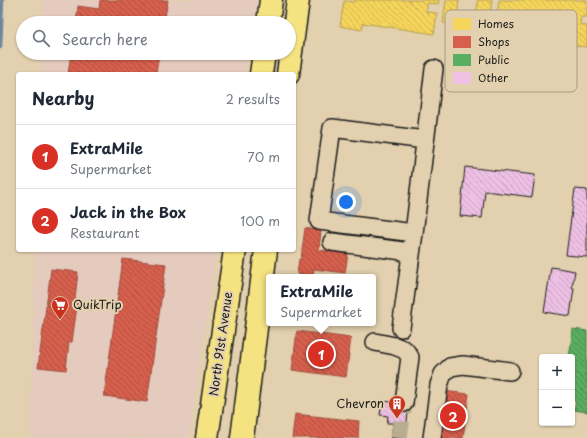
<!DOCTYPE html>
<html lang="en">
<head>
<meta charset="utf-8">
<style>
  :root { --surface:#fff; --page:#f2f2f3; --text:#1f2937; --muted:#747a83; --line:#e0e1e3; --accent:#d93025 }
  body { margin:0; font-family:"Playpen Sans",sans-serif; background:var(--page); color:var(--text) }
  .controls { position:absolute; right:12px; bottom:12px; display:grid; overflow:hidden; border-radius:4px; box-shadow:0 1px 3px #0004 }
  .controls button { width:36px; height:36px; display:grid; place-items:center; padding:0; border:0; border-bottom:1px solid var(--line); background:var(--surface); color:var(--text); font:20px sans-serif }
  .you { position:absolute; left:346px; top:202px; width:14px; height:14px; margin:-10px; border:3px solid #fff; border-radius:50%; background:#1a73e8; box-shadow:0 0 0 6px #1a73e833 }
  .badge { display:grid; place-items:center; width:26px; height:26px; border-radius:50%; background:var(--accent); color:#fff; font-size:13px; font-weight:700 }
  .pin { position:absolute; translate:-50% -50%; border:2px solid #fff; box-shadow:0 1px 4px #0006 }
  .popup { position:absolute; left:266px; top:274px; width:110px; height:52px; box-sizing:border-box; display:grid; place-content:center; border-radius:4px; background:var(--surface); filter:drop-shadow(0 1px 3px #0005); font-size:13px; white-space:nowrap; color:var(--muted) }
  .popup b { font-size:15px; color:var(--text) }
  .popup::after { content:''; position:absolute; left:50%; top:100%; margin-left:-8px; border:8px solid transparent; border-top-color:var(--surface) }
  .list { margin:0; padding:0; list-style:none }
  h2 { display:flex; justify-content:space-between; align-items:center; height:52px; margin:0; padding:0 16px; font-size:17px }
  h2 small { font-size:13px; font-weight:400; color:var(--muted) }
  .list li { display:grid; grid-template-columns:26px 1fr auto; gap:12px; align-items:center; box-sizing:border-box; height:64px; padding:0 16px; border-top:1px solid var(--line) }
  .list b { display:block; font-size:15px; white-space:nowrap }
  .list p { margin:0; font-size:13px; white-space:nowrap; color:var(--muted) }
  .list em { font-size:13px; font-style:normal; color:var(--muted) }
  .icon { flex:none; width:22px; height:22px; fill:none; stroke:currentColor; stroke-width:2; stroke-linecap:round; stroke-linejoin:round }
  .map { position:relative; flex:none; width:587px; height:438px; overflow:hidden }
  .search { position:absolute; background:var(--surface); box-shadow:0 1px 3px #0004; left:16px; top:16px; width:280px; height:44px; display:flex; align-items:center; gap:10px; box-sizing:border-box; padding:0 14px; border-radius:22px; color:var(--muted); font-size:15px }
  .panel { position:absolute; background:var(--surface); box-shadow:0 1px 3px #0004; left:16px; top:72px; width:280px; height:180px; border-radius:4px }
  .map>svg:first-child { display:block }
</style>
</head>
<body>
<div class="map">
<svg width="587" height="438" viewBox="0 0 587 438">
  <defs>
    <pattern id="homes-back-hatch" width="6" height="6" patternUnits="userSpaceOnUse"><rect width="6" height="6" fill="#f6d55c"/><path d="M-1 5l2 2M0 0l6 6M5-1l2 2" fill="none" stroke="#d2b64f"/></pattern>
    <pattern id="shops-back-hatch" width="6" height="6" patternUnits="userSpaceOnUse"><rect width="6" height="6" fill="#d6604d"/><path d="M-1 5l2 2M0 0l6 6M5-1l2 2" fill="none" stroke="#ad4e3f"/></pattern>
    <pattern id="public-back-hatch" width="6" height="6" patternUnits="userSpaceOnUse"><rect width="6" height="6" fill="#5aae61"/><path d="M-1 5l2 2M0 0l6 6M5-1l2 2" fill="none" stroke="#4a8d4f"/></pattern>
    <pattern id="building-back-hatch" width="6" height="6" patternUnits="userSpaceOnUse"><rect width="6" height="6" fill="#edc0e4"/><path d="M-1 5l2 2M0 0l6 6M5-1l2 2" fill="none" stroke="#cba4c3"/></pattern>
  </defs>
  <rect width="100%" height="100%" fill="#e2d0ae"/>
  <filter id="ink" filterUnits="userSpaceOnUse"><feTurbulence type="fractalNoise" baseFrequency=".025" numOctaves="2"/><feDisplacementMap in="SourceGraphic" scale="8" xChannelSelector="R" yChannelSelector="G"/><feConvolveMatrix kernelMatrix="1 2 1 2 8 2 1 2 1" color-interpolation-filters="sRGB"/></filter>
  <g filter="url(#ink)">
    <!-- built -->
    <g fill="#e5cbbe">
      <polygon points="43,0 260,0 257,23 42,23"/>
      <polygon points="41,53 250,53 245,74 41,74"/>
      <polygon points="35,250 216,250 189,438 30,438"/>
    </g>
    <!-- homes -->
    <g fill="url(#homes-back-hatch)" stroke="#b59e49">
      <polygon points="355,0 439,0 438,4 428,3 426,12 437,13 434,34 363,23 362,30 340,26 344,1 355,2"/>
      <polygon points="446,0 459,0 456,25 443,23"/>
      <polygon points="478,0 492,0 488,33 475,32"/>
      <polygon points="499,0 587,0 587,17 581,17 580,25 587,26 587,47 495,37"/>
    </g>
    <!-- shops -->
    <g fill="url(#shops-back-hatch)" stroke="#9e4c3e">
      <polygon points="100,0 168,0 164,23 76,23 78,6 99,9"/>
      <polygon points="71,53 159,53 156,74 68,74"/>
      <polygon points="305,228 321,231 319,250 348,254 345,273 314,269 313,276 297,274 299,259 301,259"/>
      <polygon points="123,259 166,264 147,402 104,396"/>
      <polygon points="51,269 78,272 75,299 78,299 72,342 69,342 66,370 38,367"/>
      <polygon points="297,331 351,338 346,377 292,370"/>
      <polygon points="443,391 469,394 463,438 437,438"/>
      <polygon points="295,414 359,421 358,438 292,438"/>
    </g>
    <!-- public -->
    <polygon fill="url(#public-back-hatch)" stroke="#47824c" points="573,329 587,331 587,412 574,410 576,401 572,400 572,357 569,357"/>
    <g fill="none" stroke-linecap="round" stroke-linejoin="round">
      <!-- stream -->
      <polyline stroke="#6c87a2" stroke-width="4.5" points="0,47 2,0"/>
    </g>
    <!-- building -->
    <g fill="url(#building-back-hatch)" stroke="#1c1c1c">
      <polygon points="465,167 535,175 532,197 485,191 482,218 460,216"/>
      <polygon points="575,189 587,190 587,257 566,255"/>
      <polygon points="551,267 575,271 572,287 574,288 570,316 544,312"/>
      <polygon points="382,401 409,404 405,438 391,438 393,423 387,423 388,416 380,415"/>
    </g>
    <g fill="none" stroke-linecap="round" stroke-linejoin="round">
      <!-- minor-tunnel -->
      <polyline stroke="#baac91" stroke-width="17" stroke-dasharray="17 8" stroke-linecap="butt" points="399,438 404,403"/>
      <defs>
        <g id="minor">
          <polyline points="414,233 319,221 332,128 425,140"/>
          <polyline points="332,242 411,252"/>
          <polyline points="401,328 414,233 434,69"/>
          <polyline points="375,342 395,346 405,350 410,357 404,403"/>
          <polyline points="432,438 439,385 443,374 450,367 463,365 510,371"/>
        </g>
        <g id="major">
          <polyline points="268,23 271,0"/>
          <polyline points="261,74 264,53"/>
          <polyline points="288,74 298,0"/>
          <polyline points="207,438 235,250"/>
          <polyline points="242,438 266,250"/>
        </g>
      </defs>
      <!-- minor casing -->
      <use href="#minor" stroke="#1c1c1c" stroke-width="20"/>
      <!-- major casing -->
      <use href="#major" stroke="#1c1c1c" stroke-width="25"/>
      <!-- minor -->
      <use href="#minor" stroke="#e2d0ae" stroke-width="17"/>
      <!-- major -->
      <use href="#major" stroke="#f5e382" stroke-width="22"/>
    </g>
  </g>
  <!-- icons -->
  <defs>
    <symbol id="supermarket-pin" viewBox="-11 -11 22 30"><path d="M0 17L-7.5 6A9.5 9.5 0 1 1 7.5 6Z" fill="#c8321e" stroke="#e2d0ae"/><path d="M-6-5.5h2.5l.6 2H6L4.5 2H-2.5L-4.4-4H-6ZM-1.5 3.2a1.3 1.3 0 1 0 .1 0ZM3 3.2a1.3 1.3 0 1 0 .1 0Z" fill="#fff"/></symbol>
    <symbol id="building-pin" viewBox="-11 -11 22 30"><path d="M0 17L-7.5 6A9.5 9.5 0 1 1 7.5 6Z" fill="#c8321e" stroke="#e2d0ae"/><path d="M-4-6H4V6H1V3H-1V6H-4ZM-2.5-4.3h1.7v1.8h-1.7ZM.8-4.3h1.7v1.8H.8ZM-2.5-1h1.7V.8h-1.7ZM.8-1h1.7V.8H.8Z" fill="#fff"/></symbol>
  </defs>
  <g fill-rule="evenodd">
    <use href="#supermarket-pin" x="50" y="295" width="20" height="27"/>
    <use href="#building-pin" x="387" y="394" width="20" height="27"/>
  </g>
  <g text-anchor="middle" stroke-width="4" stroke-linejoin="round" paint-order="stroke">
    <!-- poi labels -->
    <g font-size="12" fill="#1c1c1c" stroke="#e2d0ae" text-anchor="start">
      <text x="73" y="309">QuikTrip</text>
      <text x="384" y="408" text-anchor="end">Chevron</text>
    </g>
    <!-- street labels -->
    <g font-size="12" fill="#1c1c1c" stroke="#e2d0ae">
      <text transform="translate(221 344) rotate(-82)" y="4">North 91st Avenue</text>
    </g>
  </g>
  <!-- legend -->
  <rect x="445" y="10" width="132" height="82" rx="6" fill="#e2d0ae" stroke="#a79a82" stroke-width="1"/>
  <rect x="453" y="18" width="18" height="12" fill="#f6d55c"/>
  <rect x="453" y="36" width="18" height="12" fill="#d6604d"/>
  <rect x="453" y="54" width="18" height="12" fill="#5aae61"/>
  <rect x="453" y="72" width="18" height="12" fill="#edc0e4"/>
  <g font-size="11" fill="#1c1c1c">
    <text x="478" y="28">Homes</text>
    <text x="478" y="46">Shops</text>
    <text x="478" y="64">Public</text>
    <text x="478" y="82">Other</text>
  </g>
</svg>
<div class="controls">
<button>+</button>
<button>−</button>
</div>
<div class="you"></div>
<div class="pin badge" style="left:321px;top:354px">1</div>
<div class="popup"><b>ExtraMile</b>Supermarket</div>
<div class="pin badge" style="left:453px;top:416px">2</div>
<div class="search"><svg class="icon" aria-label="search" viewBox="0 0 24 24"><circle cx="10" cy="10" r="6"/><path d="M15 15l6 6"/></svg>Search here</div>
<section class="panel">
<h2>Nearby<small>2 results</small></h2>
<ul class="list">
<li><span class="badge">1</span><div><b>ExtraMile</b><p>Supermarket</p></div><em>70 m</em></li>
<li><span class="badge">2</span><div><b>Jack in the Box</b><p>Restaurant</p></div><em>100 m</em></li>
</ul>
</section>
</div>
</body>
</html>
